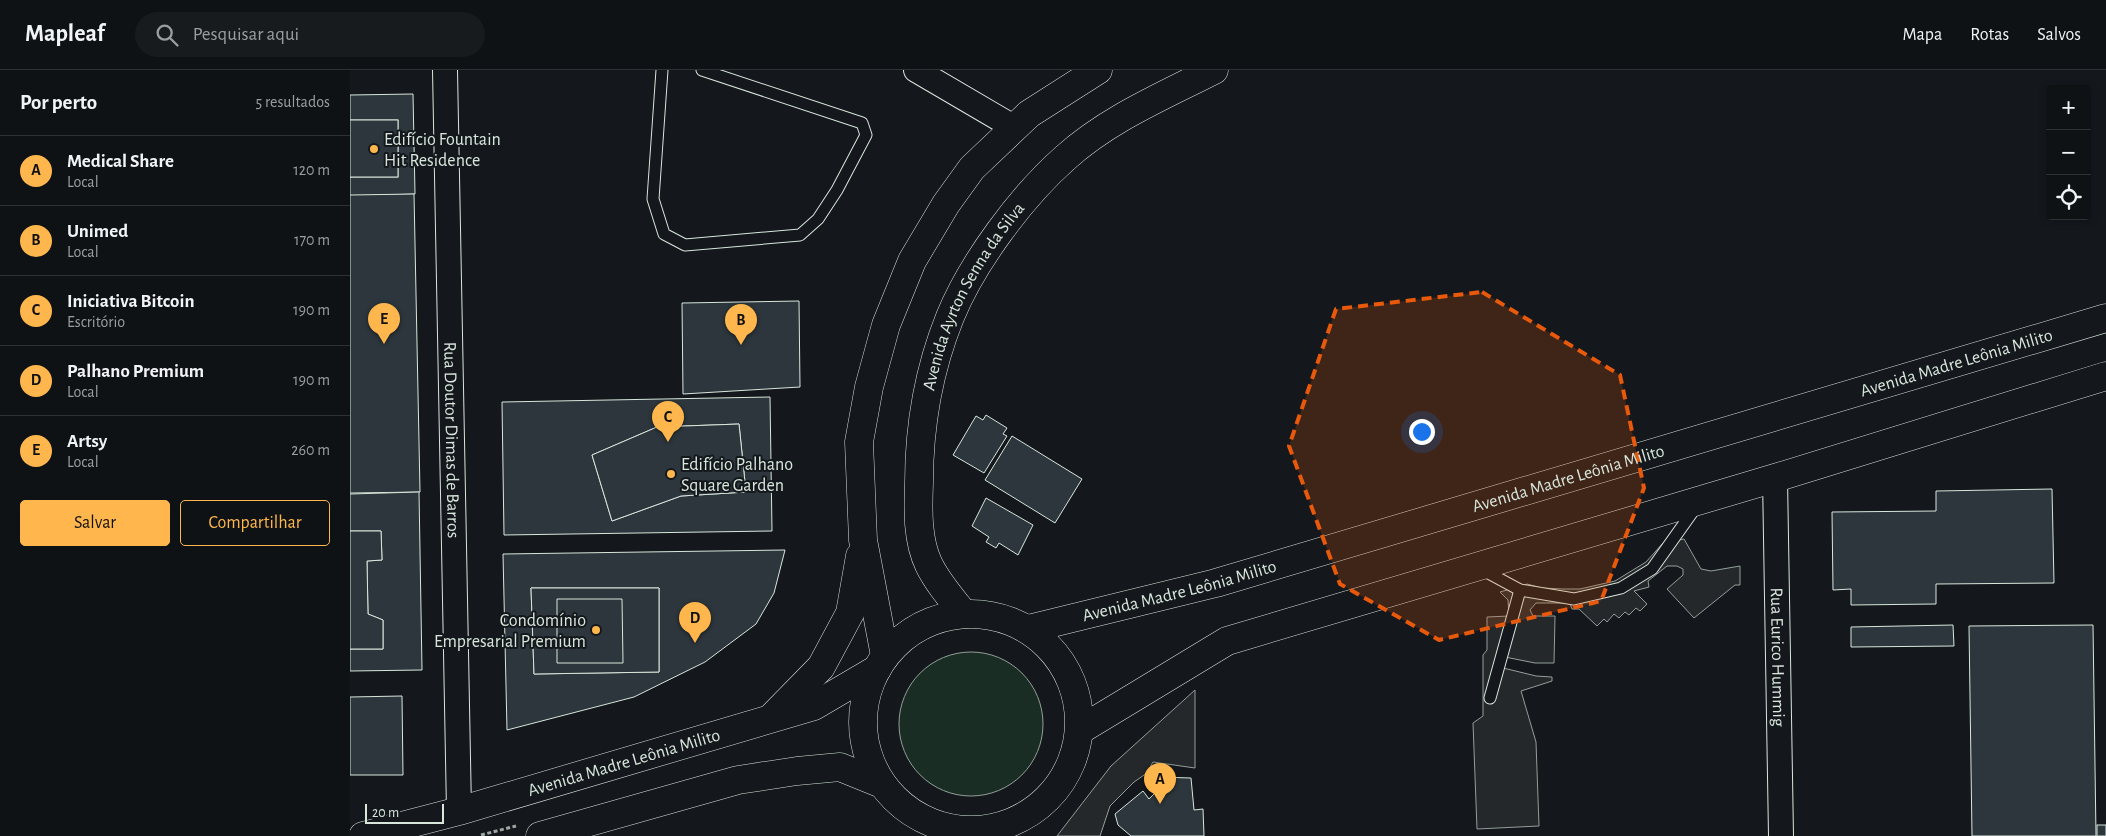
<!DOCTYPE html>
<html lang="pt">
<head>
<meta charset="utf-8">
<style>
  :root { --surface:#0f1215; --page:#181b1e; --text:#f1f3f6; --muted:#9b9ea0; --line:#2f3234; --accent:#ffb74d }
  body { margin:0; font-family:"Alegreya Sans",sans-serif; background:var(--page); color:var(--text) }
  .controls { position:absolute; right:15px; top:15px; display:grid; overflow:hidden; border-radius:5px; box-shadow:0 2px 8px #0003 }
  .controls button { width:45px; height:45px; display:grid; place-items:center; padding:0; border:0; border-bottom:1px solid var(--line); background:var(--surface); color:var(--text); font:25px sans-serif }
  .scale { position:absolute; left:15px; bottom:12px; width:79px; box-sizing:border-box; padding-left:5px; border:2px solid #d8e6dc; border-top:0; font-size:14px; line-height:18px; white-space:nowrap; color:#d8e6dc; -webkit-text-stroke:4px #14181c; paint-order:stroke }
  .you { position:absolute; left:1071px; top:361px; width:18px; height:18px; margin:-12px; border:4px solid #fff; border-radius:50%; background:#1a73e8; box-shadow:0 0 0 8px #1a73e833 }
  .badge { display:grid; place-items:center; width:32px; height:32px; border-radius:50%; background:var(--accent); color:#111; font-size:16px; font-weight:700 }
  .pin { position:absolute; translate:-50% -41px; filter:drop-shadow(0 1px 2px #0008) }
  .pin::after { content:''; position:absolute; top:26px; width:18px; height:15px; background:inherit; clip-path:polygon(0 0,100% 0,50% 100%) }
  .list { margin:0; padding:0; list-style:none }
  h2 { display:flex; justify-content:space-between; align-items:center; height:65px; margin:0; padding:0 20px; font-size:21px }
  h2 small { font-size:16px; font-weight:400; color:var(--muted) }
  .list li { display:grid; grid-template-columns:32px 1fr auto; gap:15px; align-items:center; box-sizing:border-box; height:70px; padding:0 20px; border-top:1px solid var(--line) }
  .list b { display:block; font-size:19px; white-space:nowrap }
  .list p { margin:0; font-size:16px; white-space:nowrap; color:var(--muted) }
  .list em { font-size:16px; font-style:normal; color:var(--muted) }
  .actions { display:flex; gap:10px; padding:15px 20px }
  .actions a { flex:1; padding:11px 0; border:1px solid var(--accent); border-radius:5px; text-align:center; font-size:18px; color:var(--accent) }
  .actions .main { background:var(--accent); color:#111 }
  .icon { flex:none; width:28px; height:28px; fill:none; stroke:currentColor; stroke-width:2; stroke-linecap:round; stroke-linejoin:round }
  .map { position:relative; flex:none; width:1756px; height:766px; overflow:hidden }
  header { display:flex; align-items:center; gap:30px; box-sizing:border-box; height:70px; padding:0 25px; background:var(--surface); border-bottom:1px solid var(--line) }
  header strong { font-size:24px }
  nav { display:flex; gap:28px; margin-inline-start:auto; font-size:18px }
  .search { width:350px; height:45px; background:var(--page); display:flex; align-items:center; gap:12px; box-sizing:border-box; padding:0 18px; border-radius:28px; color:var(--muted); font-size:19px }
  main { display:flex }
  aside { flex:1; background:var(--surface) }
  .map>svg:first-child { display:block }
</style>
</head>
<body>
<header>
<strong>Mapleaf</strong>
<div class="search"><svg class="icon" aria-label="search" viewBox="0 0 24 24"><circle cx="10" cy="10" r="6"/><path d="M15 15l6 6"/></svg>Pesquisar aqui</div>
<nav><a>Mapa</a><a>Rotas</a><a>Salvos</a></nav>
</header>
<main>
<aside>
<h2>Por perto<small>5 resultados</small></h2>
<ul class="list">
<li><span class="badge">A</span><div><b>Medical Share</b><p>Local</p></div><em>120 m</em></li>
<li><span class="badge">B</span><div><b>Unimed</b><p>Local</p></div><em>170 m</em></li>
<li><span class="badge">C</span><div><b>Iniciativa Bitcoin</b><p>Escritório</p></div><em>190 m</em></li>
<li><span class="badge">D</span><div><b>Palhano Premium</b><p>Local</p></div><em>190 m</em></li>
<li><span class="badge">E</span><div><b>Artsy</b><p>Local</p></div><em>260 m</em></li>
</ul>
<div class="actions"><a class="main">Salvar</a><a>Compartilhar</a></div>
</aside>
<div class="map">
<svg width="1756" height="766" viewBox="0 0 1756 766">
  <rect width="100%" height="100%" fill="#14181c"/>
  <!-- green -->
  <circle fill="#1a2d24" stroke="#939e99" cx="621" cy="654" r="72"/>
  <!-- parking -->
  <g fill="#24282b" stroke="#939e99">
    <polygon points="1334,469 1351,499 1361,501 1390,496 1390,515 1385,515 1344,548 1317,519 1333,505 1333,499 1327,496 1317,496 1298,511 1299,517 1284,521 1297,534 1290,541 1286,538 1279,545 1275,542 1269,548 1264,544 1257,552 1254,549 1247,556 1229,539 1222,539 1220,533 1186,533 1180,540 1183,546 1205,546 1204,593 1185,593 1155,587 1149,597 1186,606 1202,607 1202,611 1171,621 1186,672 1189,756 1127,759 1123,653 1133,646 1133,585 1137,580 1137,547 1159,546 1158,530 1150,522 1177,514 1192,518 1213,519 1230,519 1265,511 1296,492 1313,473"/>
    <polygon points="845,620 845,698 803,692 797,703 784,712 760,736 750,766 707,766 761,696"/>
  </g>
  <!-- building -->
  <g fill="#2c363c" stroke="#d8e6dc" fill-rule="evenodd">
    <polygon points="63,24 65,124 0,126 0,107 48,107 48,50 0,50 0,25"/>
    <rect x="0" y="50" width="48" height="57"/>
    <polygon points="64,124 70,422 0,423 0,125"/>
    <polygon points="449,231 450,317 333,324 332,233"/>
    <path d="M 420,327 L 422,461 L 154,465 L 152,332 ZM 389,354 L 396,422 L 331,426 L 262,451 L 242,385 L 307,357 Z"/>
    <polygon points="636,345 657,358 653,364 657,366 634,403 603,385 626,346 633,350"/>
    <polygon points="389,354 396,422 331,426 262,451 242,385 307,357"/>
    <polygon points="662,366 732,409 705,453 635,410"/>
    <polygon points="1702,419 1704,513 1586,514 1586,534 1501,535 1501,519 1483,520 1482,442 1586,441 1586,421"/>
    <polygon points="69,422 72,600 0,601 0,579 33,579 33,550 18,544 17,491 32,490 31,461 0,461 0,424"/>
    <polygon points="636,428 683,455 668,485 649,473 646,478 636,472 639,467 622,456"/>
    <polygon points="0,461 31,461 32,490 17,491 18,544 33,550 33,579 0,579"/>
    <path d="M 435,480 L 424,523 L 406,554 L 355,592 L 284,627 L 157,660 L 153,484 ZM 181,518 L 309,518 L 309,602 L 184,604 Z"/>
    <polygon points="181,518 309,518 309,602 184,604"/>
    <polygon points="207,529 272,529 273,593 207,593"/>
    <polygon points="1603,555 1604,576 1501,577 1501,557"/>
    <polygon points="1743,555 1746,766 1622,766 1619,556"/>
    <polygon points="52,626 53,705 0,705 0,627"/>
    <polygon points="809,707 841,708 844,740 853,739 854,766 781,766 768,755 765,744 793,721 799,729 809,719"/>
    <rect x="1747" y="755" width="9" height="11"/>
  </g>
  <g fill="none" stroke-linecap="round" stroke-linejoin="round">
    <defs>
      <g id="lane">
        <polyline points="312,0 303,129 314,164 335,175 450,165 468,149 487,120 516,65 512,53 352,0"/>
        <polyline points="1131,499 1170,520 1224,529 1271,518 1302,499 1346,437"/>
        <polyline points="1140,628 1170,520"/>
      </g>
      <g id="street">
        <path id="s1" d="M 95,0 L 109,741"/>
        <polyline points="566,0 665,58"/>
        <path id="s2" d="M 1425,408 L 1431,766"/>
      </g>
      <g id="secondary">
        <path id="s3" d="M 614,544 C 601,528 588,513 579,495 C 567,470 568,440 569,413 C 569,357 579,299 600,247 C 622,193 671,127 715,88 C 758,49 813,26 864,0"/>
        <circle cx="621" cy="652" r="108"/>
        <path id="s4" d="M 678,559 L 866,513 L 1756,248"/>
        <polyline points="535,586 513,470 509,372 519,317 536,255 562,191 596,134 622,98 679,44 748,0"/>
        <polyline points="423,646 471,597 500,543 510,486"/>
        <polyline points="730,660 877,571 1425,408 1756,306"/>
        <path id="s5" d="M 13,766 L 109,741 L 464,636 L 527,599"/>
        <polyline points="190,766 388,710 447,701 490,697 532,714"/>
      </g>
    </defs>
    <!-- lane casing -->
    <use href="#lane" stroke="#d8e6dc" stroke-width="13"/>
    <!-- street casing -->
    <use href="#street" stroke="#d8e6dc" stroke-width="26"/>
    <!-- secondary casing -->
    <use href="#secondary" stroke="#d8e6dc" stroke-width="29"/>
    <!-- path -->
    <polyline stroke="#9da8a2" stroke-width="3" stroke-dasharray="4 2.5" stroke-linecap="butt" points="131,765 166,756"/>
    <!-- lane -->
    <use href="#lane" stroke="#14181c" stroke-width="11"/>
    <!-- street -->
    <use href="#street" stroke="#14181c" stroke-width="24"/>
    <!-- secondary -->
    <use href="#secondary" stroke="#14181c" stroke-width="28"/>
  </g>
  <!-- marked area -->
  <path fill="#e8590c" fill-opacity="0.2" stroke="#e8590c" stroke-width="4" stroke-dasharray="10 6" stroke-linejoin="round" d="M 1132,222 L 1270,305 L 1294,418 L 1251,531 L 1089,570 L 990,514 L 939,376 L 986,239 Z"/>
  <!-- markers -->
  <g fill="#ffb74d" stroke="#14181c" stroke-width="2">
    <circle cx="24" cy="79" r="5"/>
    <circle cx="321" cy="404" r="5"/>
    <circle cx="246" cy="560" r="5"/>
  </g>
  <g text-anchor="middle" stroke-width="4" stroke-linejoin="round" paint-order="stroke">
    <!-- poi labels -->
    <g font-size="18" fill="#d8e6dc" stroke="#14181c" text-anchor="start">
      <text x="34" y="75">Edifício Fountain<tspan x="34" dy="21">Hit Residence</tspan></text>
      <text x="331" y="400">Edifício Palhano<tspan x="331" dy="21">Square Garden</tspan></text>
      <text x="236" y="556" text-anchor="end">Condomínio<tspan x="236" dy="21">Empresarial Premium</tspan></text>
    </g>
    <!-- street labels -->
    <g font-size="18" fill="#d8e6dc" stroke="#14181c">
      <text dy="6" stroke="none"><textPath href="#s3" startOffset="342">Avenida Ayrton Senna da Silva</textPath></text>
      <text dy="6" stroke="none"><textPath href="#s4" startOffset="966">Avenida Madre Leônia Milito</textPath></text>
      <text dy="6" stroke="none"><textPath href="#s1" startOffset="370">Rua Doutor Dimas de Barros</textPath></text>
      <text dy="6" stroke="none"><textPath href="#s4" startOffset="561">Avenida Madre Leônia Milito</textPath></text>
      <text dy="6" stroke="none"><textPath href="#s4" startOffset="156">Avenida Madre Leônia Milito</textPath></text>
      <text dy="6" stroke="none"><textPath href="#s2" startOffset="179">Rua Eurico Hummig</textPath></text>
      <text dy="6" stroke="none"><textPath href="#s5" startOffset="271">Avenida Madre Leônia Milito</textPath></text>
    </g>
  </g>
</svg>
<div class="controls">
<button>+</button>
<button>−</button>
<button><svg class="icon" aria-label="locate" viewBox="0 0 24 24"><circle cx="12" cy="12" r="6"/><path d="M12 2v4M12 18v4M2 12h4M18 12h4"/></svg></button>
</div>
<div class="scale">20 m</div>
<div class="you"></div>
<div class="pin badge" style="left:810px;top:734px">A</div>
<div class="pin badge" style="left:391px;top:275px">B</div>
<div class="pin badge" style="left:318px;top:372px">C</div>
<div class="pin badge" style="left:345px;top:573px">D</div>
<div class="pin badge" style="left:34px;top:274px">E</div>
</div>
</main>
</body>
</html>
